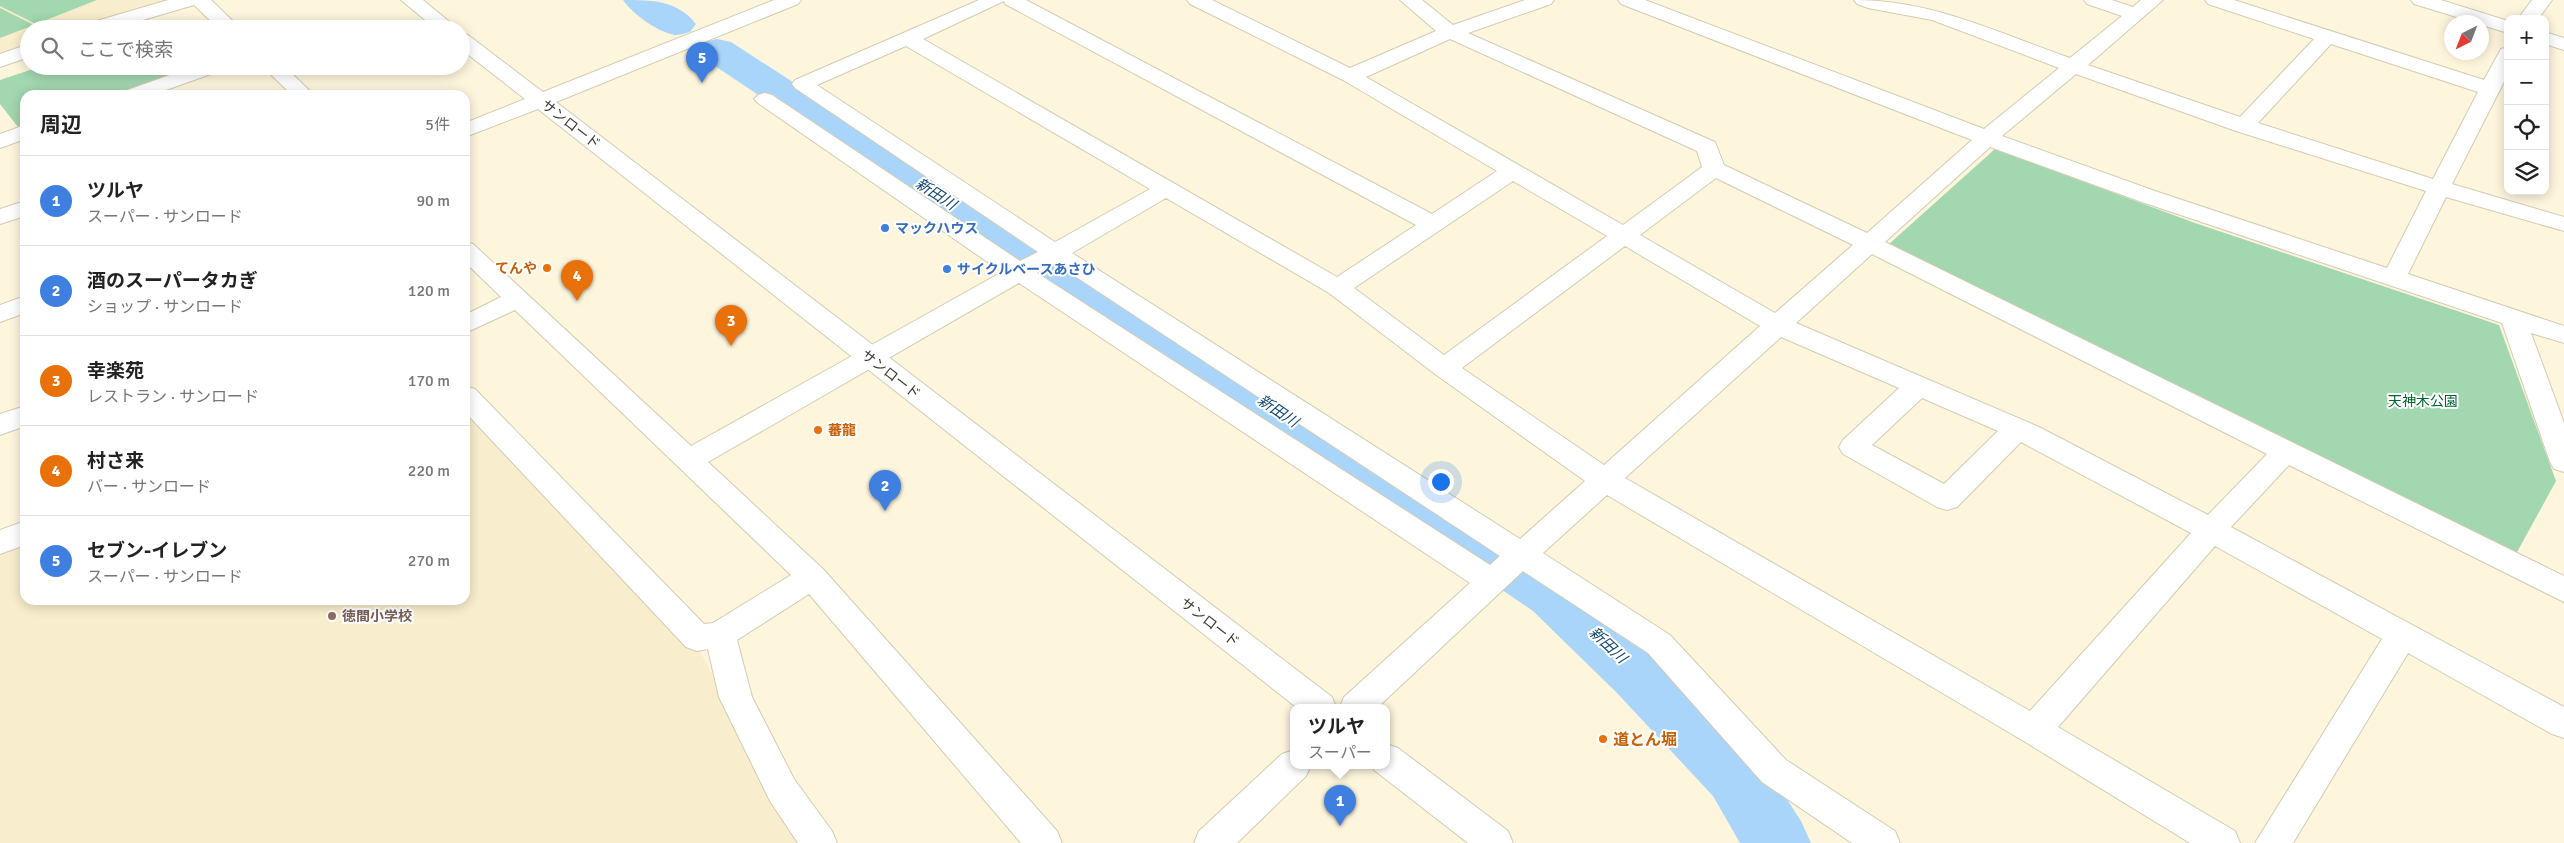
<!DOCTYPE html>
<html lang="ja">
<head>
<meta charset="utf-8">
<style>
  :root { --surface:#fff; --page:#f2f2f2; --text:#222; --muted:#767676; --line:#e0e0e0; --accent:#ea580c }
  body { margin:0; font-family:Signika,"Noto Sans JP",sans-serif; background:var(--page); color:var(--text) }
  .controls { position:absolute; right:15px; top:15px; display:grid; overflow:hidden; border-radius:10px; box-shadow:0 2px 12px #0003 }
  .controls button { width:45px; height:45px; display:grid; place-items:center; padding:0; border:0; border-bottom:1px solid var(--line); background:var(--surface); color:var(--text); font:25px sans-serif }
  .compass { position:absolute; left:2444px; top:15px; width:45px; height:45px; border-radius:50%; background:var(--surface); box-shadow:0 2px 12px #0003; rotate:222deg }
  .you { position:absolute; left:1440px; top:481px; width:18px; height:18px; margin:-12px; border:4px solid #fff; border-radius:50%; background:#1a73e8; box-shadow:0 0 0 8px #1a73e833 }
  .badge { display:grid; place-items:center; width:32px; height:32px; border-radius:50%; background:var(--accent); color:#fff; font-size:16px; font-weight:700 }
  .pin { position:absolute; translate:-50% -41px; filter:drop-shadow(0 1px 2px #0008) }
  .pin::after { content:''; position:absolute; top:26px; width:18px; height:15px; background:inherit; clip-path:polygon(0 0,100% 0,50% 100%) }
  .popup { position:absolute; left:1290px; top:704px; width:100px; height:65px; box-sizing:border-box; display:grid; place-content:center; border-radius:10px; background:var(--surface); filter:drop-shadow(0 1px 4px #0005); font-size:16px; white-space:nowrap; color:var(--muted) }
  .popup b { font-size:19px; color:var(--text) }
  .popup::after { content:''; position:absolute; left:50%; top:100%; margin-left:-10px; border:10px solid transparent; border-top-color:var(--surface) }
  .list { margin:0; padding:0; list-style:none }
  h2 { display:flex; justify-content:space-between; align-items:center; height:65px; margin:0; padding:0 20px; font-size:21px }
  h2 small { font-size:16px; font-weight:400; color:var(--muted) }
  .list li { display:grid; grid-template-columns:32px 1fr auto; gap:15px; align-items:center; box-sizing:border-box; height:90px; padding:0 20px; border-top:1px solid var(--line) }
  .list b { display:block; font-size:19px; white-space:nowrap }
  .list p { margin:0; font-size:16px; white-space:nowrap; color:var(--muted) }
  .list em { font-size:16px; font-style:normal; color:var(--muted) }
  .icon { flex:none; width:28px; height:28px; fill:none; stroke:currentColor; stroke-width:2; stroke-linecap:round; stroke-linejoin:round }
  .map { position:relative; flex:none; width:2564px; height:843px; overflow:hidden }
  .search { position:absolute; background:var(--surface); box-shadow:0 2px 12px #0003; left:20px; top:20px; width:450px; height:55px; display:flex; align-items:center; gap:12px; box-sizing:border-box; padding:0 18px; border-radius:28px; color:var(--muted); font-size:19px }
  .panel { position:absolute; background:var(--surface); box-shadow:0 2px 12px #0003; left:20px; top:90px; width:450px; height:515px; border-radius:15px }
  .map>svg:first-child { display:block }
</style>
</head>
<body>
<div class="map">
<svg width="2564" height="843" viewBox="0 0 2564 843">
  <rect width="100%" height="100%" fill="#fdf5dc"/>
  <!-- built -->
  <g fill="#f8edcc">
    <polygon points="0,0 173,0 72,29 29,29 29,44 0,55"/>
    <polygon points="465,411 701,653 774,795 810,843 0,843 0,555 25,543 25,600 465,600"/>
  </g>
  <!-- green -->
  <g fill="#a2d7af">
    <polygon points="0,0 97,0 36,24 0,6"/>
    <polygon points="0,8 34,25 0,38"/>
    <polygon points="42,66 195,66 112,95 25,95 25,125 18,127 0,104 0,80"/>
    <polygon points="1995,149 2195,223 2499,325 2556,481 2516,554 1888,245"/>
  </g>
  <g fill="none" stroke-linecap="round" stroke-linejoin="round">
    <!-- river -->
    <g fill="#aad5fa" fill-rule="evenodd">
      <path d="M 623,0 C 652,0 677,0 696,24 L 690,32 C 685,33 680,35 675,35 C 657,32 633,14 623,0 Z"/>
      <polygon points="717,39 731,42 1052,250 1215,345 1575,579 1662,658 1759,756 1801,821 1811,843 1740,843 1713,796 1618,694 1533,611 1179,369 1020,270 703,58 698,50 703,42"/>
    </g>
    <defs>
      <g id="minor">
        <polygon points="168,0 211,0 241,29 219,29 194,5 112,29 80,29 83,25"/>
        <path d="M 979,0 L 1026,0 L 1432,214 L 1497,171 L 1343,80 L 1190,4 L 1187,0 L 1212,0 L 1350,68 L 1436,31 L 1400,0 L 1422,0 L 1453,25 L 1525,0 L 1554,0 L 1551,4 L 1468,33 L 1715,142 L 1724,165 L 1867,233 L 1972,140 L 1621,4 L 1618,0 L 1645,0 L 1984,129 L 2059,68 L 1932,20 L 1868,8 L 1857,4 L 1854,0 C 1933,0 1998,33 2070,58 L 2122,16 L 2087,4 L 2084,0 L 2112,0 L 2133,7 L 2141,0 L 2163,0 L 2088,65 L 2240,117 L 2314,39 L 2208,4 L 2205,0 L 2234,0 L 2484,80 L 2501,49 L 2508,47 L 2508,74 L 2452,184 L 2564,217 L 2564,231 L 2446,197 L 2408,274 L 2564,326 L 2564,343 L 2531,333 L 2564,423 L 2564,472 L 2554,469 L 2550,462 L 2502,323 L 2139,201 L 1990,147 L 1885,242 L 2564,576 L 2564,602 L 2289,465 L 2231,527 L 2564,707 L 2564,738 L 2552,734 L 2408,653 L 2293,843 L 2255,843 L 2382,639 L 2215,546 L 2058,727 L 2235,831 L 2240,843 L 2190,843 L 2022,740 L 1607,495 L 1543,553 L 1670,635 L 1786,760 L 1895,831 L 1900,843 L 1852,843 L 1762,782 L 1648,653 L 1523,571 L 1378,707 L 1340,707 L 1344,697 L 1470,583 L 1019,283 L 708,462 L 823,569 L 1057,831 L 1062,843 L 1021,843 L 809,594 L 737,640 L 752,697 L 794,779 L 832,831 L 837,843 L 798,843 L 770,801 L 719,697 L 708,649 L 697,651 L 686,647 L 465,412 L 465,386 L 475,389 L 704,624 L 713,623 L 791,575 L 515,310 L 465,333 L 465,315 L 501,297 L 465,262 L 465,242 L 473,244 L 691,446 L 1002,272 L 758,103 L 754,99 L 758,95 L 765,93 L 772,95 L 1020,261 L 1038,252 L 795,88 L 792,84 L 795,80 ZM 1004,1 L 1005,4 L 1416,225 L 1337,277 L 923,39 ZM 1450,39 L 1697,151 L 1702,167 L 1623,225 L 1366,77 ZM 2331,44 L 2478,92 L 2433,179 L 2258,123 ZM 906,46 L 1150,189 L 1055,242 L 817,85 ZM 2076,74 L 2236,131 L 2426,191 L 2387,268 L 2155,191 L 2002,136 ZM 1716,178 L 1853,245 L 1775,313 L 1640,235 ZM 1513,181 L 1607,236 L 1444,355 L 1354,288 ZM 1166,198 L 1329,293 L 1435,374 L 1585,481 L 1520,539 L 1072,253 ZM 1625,246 L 1760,326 L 1604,465 L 1462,368 ZM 1872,254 L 2267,454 L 2208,515 L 2039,427 L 1796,323 ZM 1055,263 L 1500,556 L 1490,565 L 1037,273 ZM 1781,337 L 1899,388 L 1843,440 L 1839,447 L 1843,454 L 1937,507 L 1947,510 L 1957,507 L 2021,442 L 2191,533 L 2030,711 L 1625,478 ZM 1922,398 L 1998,431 L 1944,484 L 1872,445 Z"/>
        <polygon points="2411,0 2441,0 2508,21 2508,33 2482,25 2482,22 2473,22 2414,4"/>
        <polygon points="2532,0 2552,0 2538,19 2518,19"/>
        <polygon points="2545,32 2564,38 2564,50 2545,44"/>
        <polygon points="29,44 29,57 0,67 0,54"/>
        <polygon points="195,66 225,66 222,70 152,95 122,95 125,91"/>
        <polygon points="262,66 284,66 314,95 292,95"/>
        <polygon points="25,125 25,139 0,148 0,134"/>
        <polygon points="25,201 25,216 0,224 0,209"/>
        <polygon points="25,406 25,426 0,435 0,414"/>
        <polygon points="25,521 25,545 0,554 0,530"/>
        <polygon points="1294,750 1294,765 1311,765 1306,776 1237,843 1194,843 1199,831 1282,754"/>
      </g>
      <g id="tertiary">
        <polygon points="401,0 423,0 458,29 436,29"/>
        <polygon points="774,0 801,0 798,4 556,102 1332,697 1336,707 1296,707 538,109 465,137 465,123 525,99 461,49 461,33 468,35 543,92"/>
        <polygon points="25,296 25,313 0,322 0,305"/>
        <polygon points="1386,744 1398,748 1508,831 1513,843 1468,843 1374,770 1372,765 1386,765"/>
      </g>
    </defs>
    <!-- minor casing -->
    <use href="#minor" stroke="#d3cbb2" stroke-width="2"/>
    <!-- tertiary casing -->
    <use href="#tertiary" stroke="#d3cbb2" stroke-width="2"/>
    <!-- minor -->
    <use href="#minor" fill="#fff" fill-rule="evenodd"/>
    <!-- tertiary -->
    <use href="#tertiary" fill="#fff" fill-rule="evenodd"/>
  </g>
  <!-- markers -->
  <g fill="#3f7fe0" stroke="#fff" stroke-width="2">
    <circle cx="885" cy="228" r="5"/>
    <circle cx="947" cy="269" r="5"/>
  </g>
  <g fill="#e8710a" stroke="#fff" stroke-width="2">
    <circle cx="547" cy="268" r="5"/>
    <circle cx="818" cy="430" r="5"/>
    <circle cx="1603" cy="739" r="5"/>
  </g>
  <circle fill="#8d6e63" stroke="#fff" stroke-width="2" cx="332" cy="616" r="5"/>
  <g text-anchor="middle" stroke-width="4" stroke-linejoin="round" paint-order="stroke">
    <!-- street labels -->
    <g font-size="14" fill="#3c392f" stroke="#fff">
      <text transform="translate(571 124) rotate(38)" y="5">サンロード</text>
      <text transform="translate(891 374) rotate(38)" y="5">サンロード</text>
      <text transform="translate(1210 622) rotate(38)" y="5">サンロード</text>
    </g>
    <!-- shop labels -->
    <g font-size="14" font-weight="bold" fill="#366cbe" stroke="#fff" text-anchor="start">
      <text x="895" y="233">マックハウス</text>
      <text x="957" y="274">サイクルベースあさひ</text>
    </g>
    <!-- food labels -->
    <g font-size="14" font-weight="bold" fill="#c56008" stroke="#fff" text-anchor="end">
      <text x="537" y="273">てんや</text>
      <text x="828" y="435" text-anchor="start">蕃龍</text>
    </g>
    <!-- park labels -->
    <g font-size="14" fill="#00632f" stroke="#fff">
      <text x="2423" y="406">天神木公園</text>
    </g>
    <!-- education labels -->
    <g font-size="14" font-weight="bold" fill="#785e54" stroke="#fff" text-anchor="start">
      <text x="342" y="621">徳間小学校</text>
    </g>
    <!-- water labels -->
    <g font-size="15" font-style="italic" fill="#10476e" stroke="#fff">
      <text transform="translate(936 194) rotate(33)" y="5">新田川</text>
      <text transform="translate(1278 411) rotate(34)" y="5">新田川</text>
      <text transform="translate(1608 645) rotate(43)" y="5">新田川</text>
    </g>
    <!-- near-food labels -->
    <g font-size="16" font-weight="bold" fill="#c56008" stroke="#fff" text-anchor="start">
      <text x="1613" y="745">道とん堀</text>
    </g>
  </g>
</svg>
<div class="controls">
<button>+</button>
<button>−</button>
<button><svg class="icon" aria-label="locate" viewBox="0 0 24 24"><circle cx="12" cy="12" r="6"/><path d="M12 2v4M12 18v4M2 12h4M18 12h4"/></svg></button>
<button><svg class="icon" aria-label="layers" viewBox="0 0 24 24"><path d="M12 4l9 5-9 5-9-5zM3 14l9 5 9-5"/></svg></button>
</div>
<svg class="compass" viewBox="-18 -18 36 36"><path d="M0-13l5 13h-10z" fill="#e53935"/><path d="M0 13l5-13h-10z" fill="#767676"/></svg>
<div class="you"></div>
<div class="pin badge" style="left:1340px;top:826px;background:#3f7fe0">1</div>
<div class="popup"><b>ツルヤ</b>スーパー</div>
<div class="pin badge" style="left:885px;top:511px;background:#3f7fe0">2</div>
<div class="pin badge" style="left:731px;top:346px;background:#e8710a">3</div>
<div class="pin badge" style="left:577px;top:301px;background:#e8710a">4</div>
<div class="pin badge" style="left:702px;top:83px;background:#3f7fe0">5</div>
<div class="search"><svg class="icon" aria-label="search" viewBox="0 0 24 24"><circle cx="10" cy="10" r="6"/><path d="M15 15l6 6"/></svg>ここで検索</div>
<section class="panel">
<h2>周辺<small>5件</small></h2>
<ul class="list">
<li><span class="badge" style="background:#3f7fe0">1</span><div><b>ツルヤ</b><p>スーパー · サンロード</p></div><em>90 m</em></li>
<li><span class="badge" style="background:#3f7fe0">2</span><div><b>酒のスーパータカぎ</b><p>ショップ · サンロード</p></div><em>120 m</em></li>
<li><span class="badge" style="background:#e8710a">3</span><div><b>幸楽苑</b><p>レストラン · サンロード</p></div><em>170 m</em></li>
<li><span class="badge" style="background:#e8710a">4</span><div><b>村さ来</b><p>バー · サンロード</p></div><em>220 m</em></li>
<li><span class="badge" style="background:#3f7fe0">5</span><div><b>セブン-イレブン</b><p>スーパー · サンロード</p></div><em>270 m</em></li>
</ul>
</section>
</div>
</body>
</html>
